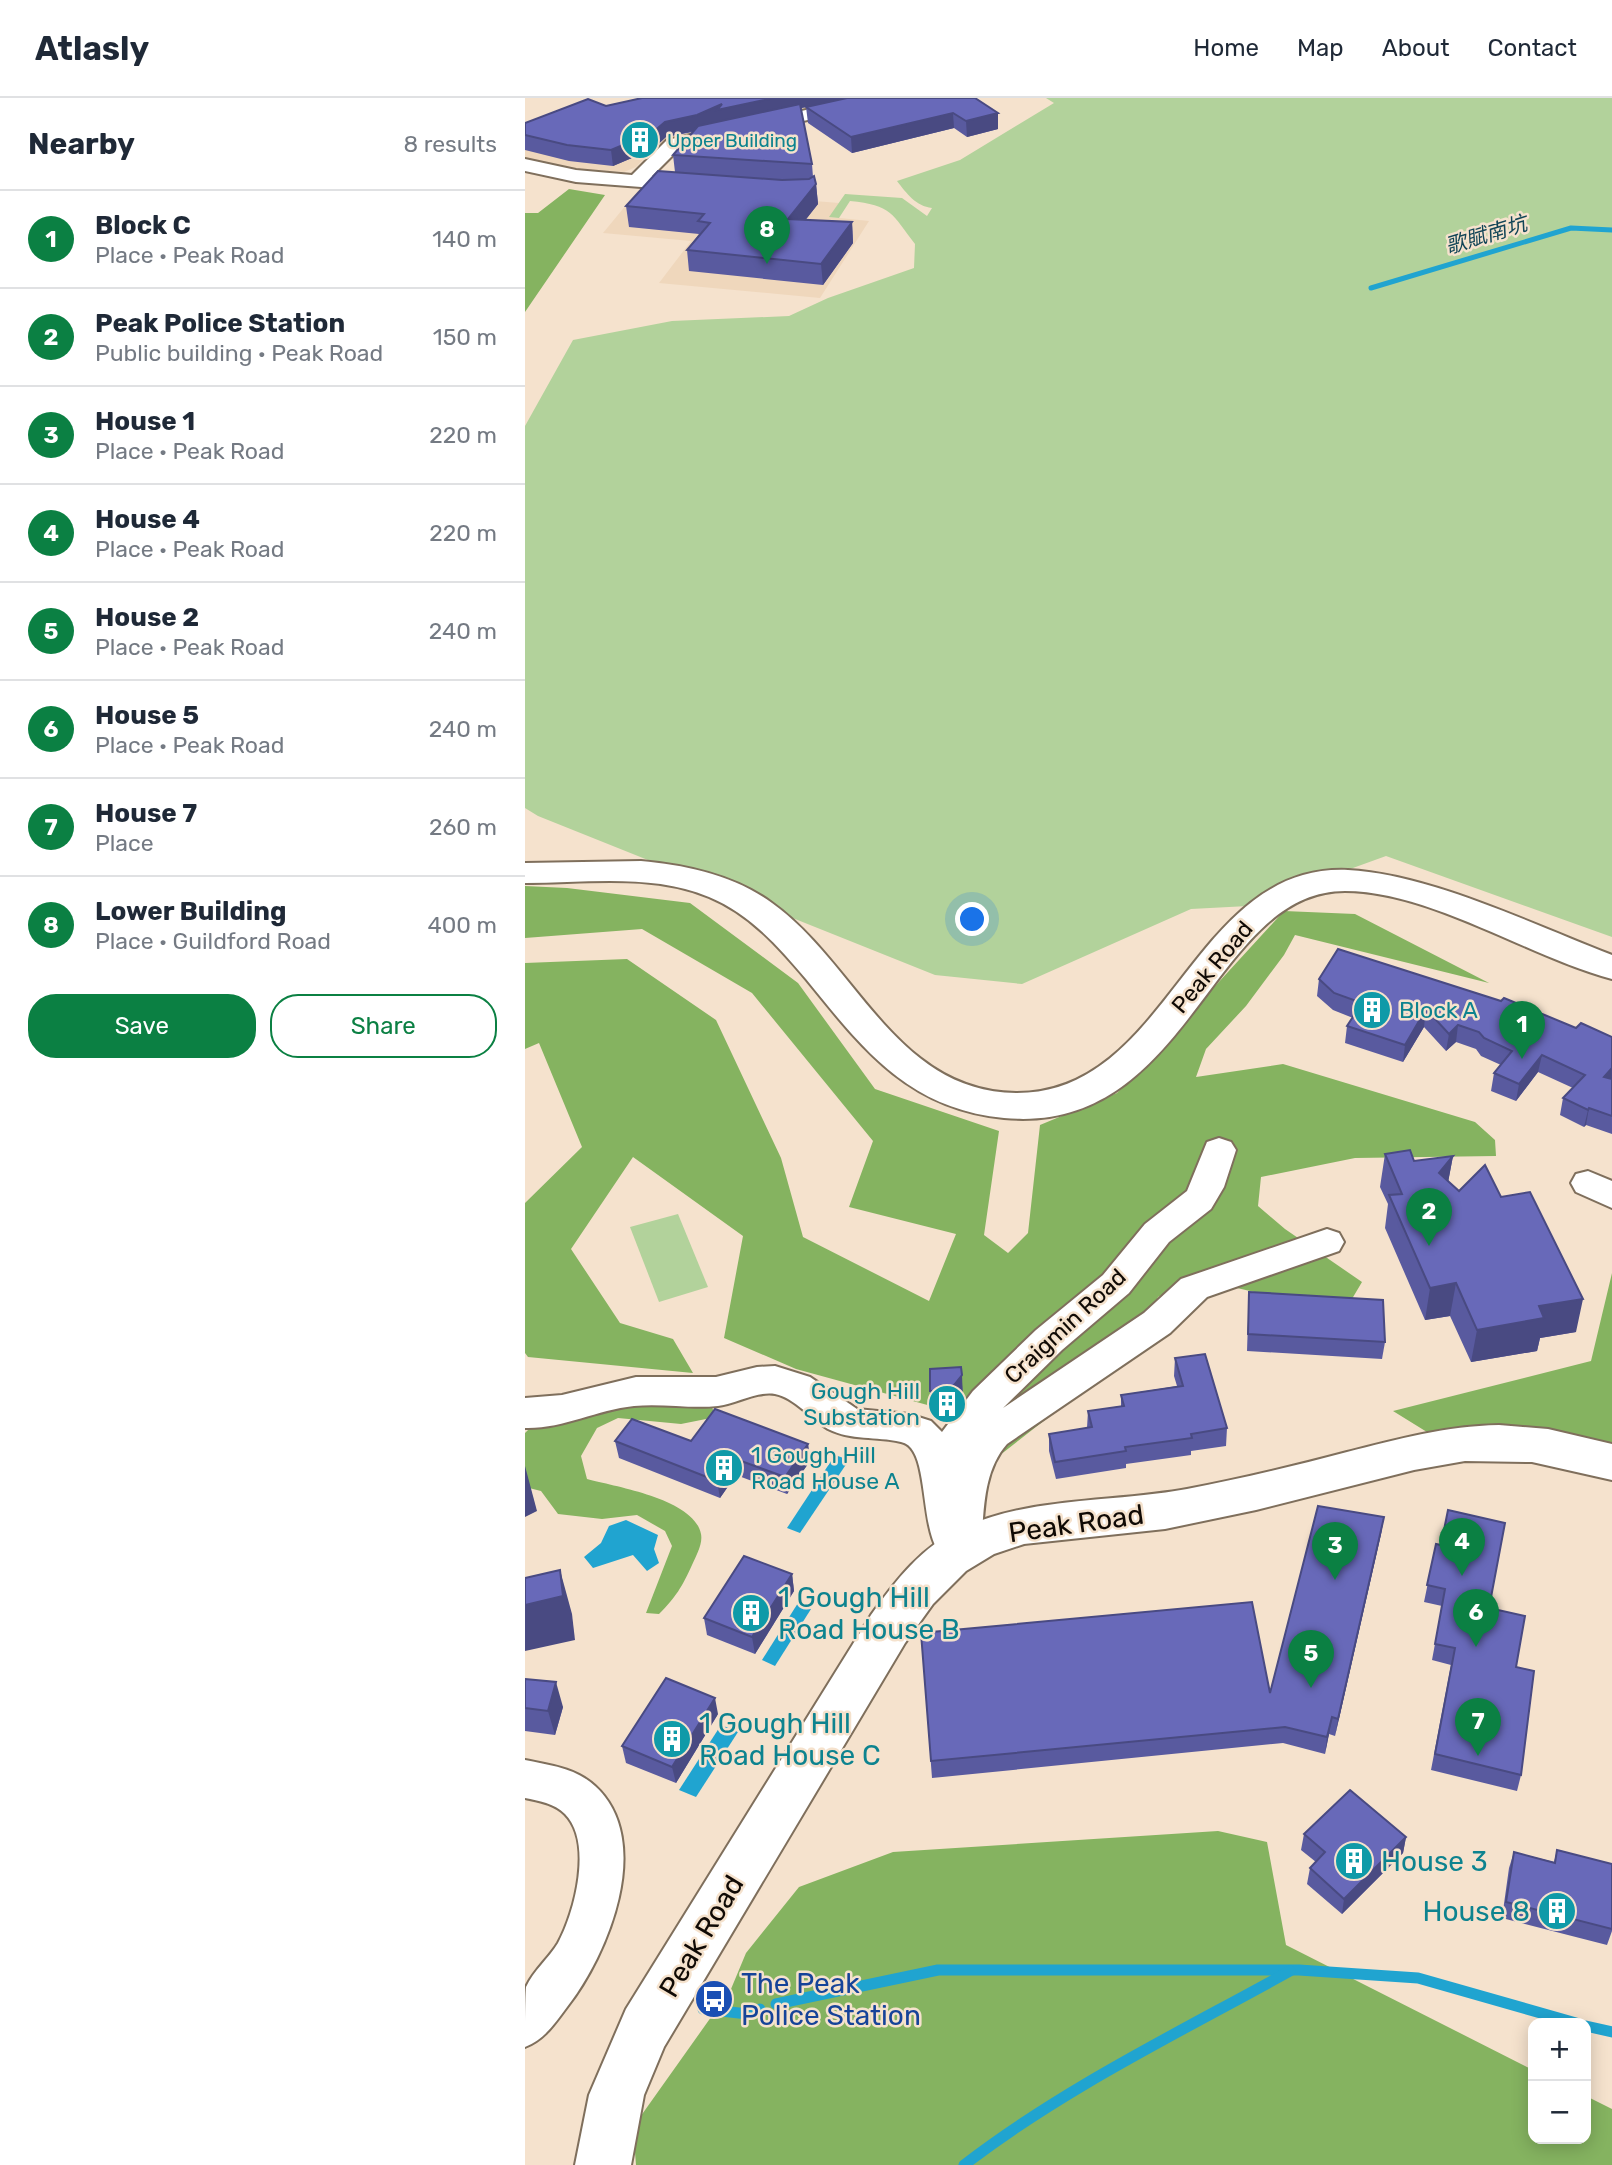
<!DOCTYPE html>
<html lang="en">
<head>
<meta charset="utf-8">
<style>
  :root { --surface:#fff; --page:#f2f2f3; --text:#1f2937; --muted:#747a83; --line:#e0e1e3; --accent:#0b8043 }
  body { margin:0; font-family:Rubik,"Noto Sans TC",sans-serif; background:var(--page); color:var(--text) }
  .controls { position:absolute; right:21px; bottom:21px; display:grid; overflow:hidden; border-radius:14px; box-shadow:0 4px 18px #0003 }
  .controls button { width:63px; height:63px; display:grid; place-items:center; padding:0; border:0; border-bottom:2px solid var(--line); background:var(--surface); color:var(--text); font:35px sans-serif }
  .you { position:absolute; left:448px; top:822px; width:24px; height:24px; margin:-18px; border:5px solid #fff; border-radius:50%; background:#1a73e8; box-shadow:0 0 0 10px #1a73e833 }
  .badge { display:grid; place-items:center; width:46px; height:46px; border-radius:50%; background:var(--accent); color:#fff; font-size:23px; font-weight:700 }
  .pin { position:absolute; translate:-50% -58px; filter:drop-shadow(0 2px 4px #0008) }
  .pin::after { content:''; position:absolute; top:37px; width:24px; height:21px; background:inherit; clip-path:polygon(0 0,100% 0,50% 100%) }
  .list { margin:0; padding:0; list-style:none }
  h2 { display:flex; justify-content:space-between; align-items:center; height:91px; margin:0; padding:0 28px; font-size:30px }
  h2 small { font-size:23px; font-weight:400; color:var(--muted) }
  .list li { display:grid; grid-template-columns:46px 1fr auto; gap:21px; align-items:center; box-sizing:border-box; height:98px; padding:0 28px; border-top:2px solid var(--line) }
  .list b { display:block; font-size:26px; white-space:nowrap }
  .list p { margin:0; font-size:23px; white-space:nowrap; color:var(--muted) }
  .list em { font-size:23px; font-style:normal; color:var(--muted) }
  .actions { display:flex; gap:14px; padding:21px 28px }
  .actions a { flex:1; padding:16px 0; border:2px solid var(--accent); border-radius:28px; text-align:center; font-size:24px; color:var(--accent) }
  .actions .main { background:var(--accent); color:#fff }
  .map { position:relative; flex:none; width:1087px; height:2067px; overflow:hidden }
  header { display:flex; align-items:center; gap:42px; box-sizing:border-box; height:98px; padding:0 35px; background:var(--surface); border-bottom:2px solid var(--line) }
  header strong { font-size:33px }
  nav { display:flex; gap:38px; margin-inline-start:auto; font-size:24px }
  main { display:flex }
  aside { flex:1; background:var(--surface) }
  .map>svg:first-child { display:block }
</style>
</head>
<body>
<header>
<strong>Atlasly</strong>
<nav><a>Home</a><a>Map</a><a>About</a><a>Contact</a></nav>
</header>
<main>
<aside>
<h2>Nearby<small>8 results</small></h2>
<ul class="list">
<li><span class="badge">1</span><div><b>Block C</b><p>Place · Peak Road</p></div><em>140 m</em></li>
<li><span class="badge">2</span><div><b>Peak Police Station</b><p>Public building · Peak Road</p></div><em>150 m</em></li>
<li><span class="badge">3</span><div><b>House 1</b><p>Place · Peak Road</p></div><em>220 m</em></li>
<li><span class="badge">4</span><div><b>House 4</b><p>Place · Peak Road</p></div><em>220 m</em></li>
<li><span class="badge">5</span><div><b>House 2</b><p>Place · Peak Road</p></div><em>240 m</em></li>
<li><span class="badge">6</span><div><b>House 5</b><p>Place · Peak Road</p></div><em>240 m</em></li>
<li><span class="badge">7</span><div><b>House 7</b><p>Place</p></div><em>260 m</em></li>
<li><span class="badge">8</span><div><b>Lower Building</b><p>Place · Guildford Road</p></div><em>400 m</em></li>
</ul>
<div class="actions"><a class="main">Save</a><a>Share</a></div>
</aside>
<div class="map">
<svg width="1087" height="2067" viewBox="0 0 1087 2067">
  <rect width="100%" height="100%" fill="#f5e2cd"/>
  <!-- built -->
  <g fill="#efd7bc">
    <polygon points="65,11 146,42 130,49 111,69 99,74 49,71 0,60 0,36"/>
    <polygon points="116,89 314,105 305,119 344,123 295,200 134,185 166,143 78,135"/>
  </g>
  <!-- green -->
  <g fill="#b2d29b">
    <path d="M 521,0 L 1087,0 L 1087,839 L 861,758 L 723,808 L 666,811 L 497,886 L 410,877 L 13,718 L 0,710 L 0,328 L 48,242 L 147,223 L 264,218 L 303,200 L 389,170 L 390,146 C 367,116 367,107 325,103 L 314,120 L 304,119 L 320,96 L 377,100 L 402,118 L 407,110 C 391,108 382,96 372,83 L 435,62 L 529,5 Z"/>
    <polygon points="153,1116 183,1189 134,1204 105,1129"/>
  </g>
  <!-- forest -->
  <g fill="#85b360">
    <polygon points="44,91 80,97 0,214 0,115 13,115"/>
    <polygon points="0,788 42,790 165,805 273,885 350,991 474,1033 459,1137 483,1155 503,1135 515,1027 592,995 759,813 830,816 964,885 770,837 759,857 721,908 681,951 671,979 758,966 950,1024 970,1042 971,1058 830,1060 736,1079 733,1108 760,1131 837,1184 821,1211 774,1204 668,1180 633,1199 614,1243 548,1300 470,1361 417,1311 271,1271 199,1240 218,1138 108,1059 46,1151 95,1225 148,1241 168,1275 3,1259 0,1255 0,1105 57,1049 14,945 0,951 0,865 102,861 191,922 256,1060 278,1139 404,1203 431,1136 324,1109 348,1043 227,895 117,831 0,840"/>
    <polygon points="1087,1175 1087,1357 910,1339 868,1313 1066,1263"/>
    <path d="M 103,1299 L 186,1307 L 191,1319 L 156,1326 L 93,1320 L 72,1330 L 56,1358 L 62,1381 C 92,1389 169,1401 176,1436 C 178,1446 171,1458 167,1467 C 157,1489 151,1499 134,1516 L 121,1515 L 147,1448 L 140,1433 L 112,1417 L 77,1421 L 33,1416 L 16,1393 L 0,1389 L 0,1335 L 9,1326 Z"/>
    <polygon points="693,1733 742,1744 761,1847 1008,1972 1008,2041 1061,2041 1061,1998 1087,2011 1087,2067 111,2067 108,2029 206,1891 221,1855 274,1789 368,1754"/>
  </g>
  <!-- water -->
  <g fill="#20a4d0">
    <polygon points="310,1357 324,1362 275,1435 262,1430"/>
    <polygon points="101,1422 133,1437 129,1451 134,1465 122,1473 108,1457 68,1470 59,1459 76,1445 84,1428"/>
    <polygon points="273,1505 286,1511 250,1568 237,1562"/>
    <polygon points="196,1627 213,1634 171,1699 154,1692"/>
  </g>
  <g fill="none" stroke-linecap="round" stroke-linejoin="round">
    <!-- stream-far1 -->
    <polyline stroke="#20a4d0" stroke-width="5" points="846,190 1046,130 1087,132"/>
    <!-- stream -->
    <g stroke="#20a4d0" stroke-width="11">
      <polyline points="251,1906 413,1872 774,1872 893,1880 1051,1925"/>
      <polyline points="178,1911 223,1916 235,1911"/>
      <polyline points="1061,1928 1087,1934"/>
      <path d="M 439,2067 C 539,1990 655,1934 765,1873"/>
    </g>
    <defs>
      <g id="minor">
        <polygon points="327,2 336,7 333,11 155,50 127,78 175,83 178,87 168,93 51,84 0,73 0,61 51,72 107,77 142,42"/>
        <path d="M 694,1040 L 706,1044 L 711,1052 L 699,1089 L 686,1111 L 644,1144 L 604,1195 L 537,1252 L 478,1310 L 619,1215 L 656,1181 L 802,1131 L 814,1135 L 819,1144 L 814,1153 L 682,1199 L 645,1235 L 482,1346 C 457,1374 459,1416 456,1452 L 450,1463 C 381,1487 415,1351 376,1344 C 350,1338 327,1343 303,1331 C 286,1321 270,1300 250,1296 C 231,1293 212,1306 193,1308 C 165,1311 137,1305 109,1308 C 71,1312 38,1331 0,1330 L 0,1300 L 37,1297 L 111,1279 L 191,1279 L 232,1269 L 250,1268 L 285,1279 L 332,1311 L 384,1316 L 406,1323 L 417,1334 L 448,1293 L 511,1232 L 578,1177 L 620,1126 L 662,1093 L 682,1044 Z"/>
        <polygon points="1063,1073 1087,1083 1087,1110 1051,1094 1046,1085 1051,1076"/>
        <path d="M 0,1662 C 24,1667 51,1670 70,1688 C 130,1743 83,1857 42,1909 C 29,1926 20,1941 0,1949 C 0,1935 0,1900 1,1889 C 8,1873 24,1860 33,1845 C 50,1814 68,1744 40,1716 C 29,1705 14,1703 0,1700 Z"/>
      </g>
      <g id="major">
        <path d="M 116,763 C 161,767 209,777 247,805 C 331,865 371,994 491,995 C 645,996 666,765 823,772 C 905,776 1009,827 1087,857 L 1087,881 C 1004,859 905,793 820,793 C 686,793 665,1038 479,1020 C 383,1011 337,950 281,881 C 253,848 225,816 184,799 C 127,775 61,785 0,785 L 0,765 Z"/>
        <path d="M 974,1327 L 1023,1331 L 1087,1346 L 1087,1382 L 1007,1364 L 940,1363 L 889,1372 L 731,1412 L 640,1431 L 499,1446 L 469,1456 L 441,1473 L 408,1506 L 380,1545 L 139,1949 L 119,1997 L 106,2067 L 50,2067 L 64,1997 L 101,1911 L 346,1517 C 371,1482 397,1448 437,1430 C 509,1398 586,1405 662,1391 C 715,1381 769,1368 822,1354 C 873,1341 921,1328 974,1327 Z"/>
      </g>
    </defs>
    <!-- minor casing -->
    <use href="#minor" stroke="#7f6f5c" stroke-width="4"/>
    <!-- major casing -->
    <use href="#major" stroke="#7f6f5c" stroke-width="4"/>
    <!-- minor -->
    <use href="#minor" fill="#fff" fill-rule="evenodd"/>
    <!-- major -->
    <use href="#major" fill="#fff" fill-rule="evenodd"/>
  </g>
  <!-- wall -->
  <g fill="#595a9f">
    <polygon points="117,0 473,15 473,31 442,39 429,30 327,55 283,25 281,9 276,10 287,66 288,79 291,86 293,106 280,122 327,124 328,145 298,187 164,173 162,152 174,136 104,129 101,108 150,74 148,57 168,34 141,39 128,51 88,68 44,63 0,52 0,25"/>
    <polygon points="794,881 1051,930 1087,939 1087,1036 1061,1027 1059,1029 1035,1017 1038,1000 1048,990 1013,974 991,1003 966,993 969,975 976,967 956,958 951,951 931,944 921,953 899,929 878,964 820,945 822,928 828,920 808,912 792,898"/>
    <polygon points="860,1056 889,1063 928,1058 923,1084 934,1093 976,1099 1051,1234 1015,1240 1012,1253 946,1264 925,1218 900,1222 860,1130 863,1106 855,1089"/>
    <polygon points="724,1194 860,1244 857,1261 722,1253"/>
    <polygon points="650,1260 702,1330 701,1348 666,1353 666,1357 601,1366 601,1370 531,1381 524,1353 524,1336 562,1330 563,1313 596,1308 596,1297 652,1288 649,1278"/>
    <polygon points="436,1269 438,1302 427,1317 406,1318 405,1293"/>
    <polygon points="90,1343 283,1346 285,1363 262,1396 211,1377 195,1400 94,1360"/>
    <polygon points="859,1419 856,1436 810,1638 804,1636 800,1656 758,1645 407,1680 396,1535 745,1595"/>
    <polygon points="911,1446 964,1510 991,1569 996,1677 992,1693 906,1672 926,1567 907,1562 917,1508 899,1504"/>
    <polygon points="267,1476 269,1493 230,1556 182,1537 179,1520"/>
    <polygon points="0,1581 38,1609 30,1637 0,1633"/>
    <polygon points="193,1616 151,1685 101,1665 97,1648"/>
    <polygon points="779,1736 881,1739 878,1755 817,1816 782,1786 785,1770 791,1764 776,1752"/>
    <polygon points="1032,1752 1087,1766 1087,1833 1082,1847 977,1820 984,1770 989,1754 1029,1764"/>
  </g>
  <!-- shaded-wall -->
  <g fill="#494a82">
    <polygon points="249,0 323,0 141,39 128,51 88,68 86,52 140,24 197,6"/>
    <polygon points="428,15 429,30 327,55 326,39"/>
    <polygon points="473,15 473,31 442,39 441,23"/>
    <polygon points="291,86 293,106 265,142 263,121"/>
    <polygon points="327,124 328,145 298,187 296,166"/>
    <polygon points="901,911 899,929 878,964 880,947"/>
    <polygon points="933,927 931,944 921,953 924,936"/>
    <polygon points="1017,957 1013,974 991,1003 994,986"/>
    <polygon points="1087,970 1087,983 1079,979"/>
    <polygon points="1064,1010 1061,1027 1059,1029 1063,1012"/>
    <polygon points="928,1058 922,1090 914,1075"/>
    <polygon points="931,1185 925,1218 900,1222 905,1190"/>
    <polygon points="1058,1201 1051,1234 1015,1240 1012,1253 946,1264 952,1232 1014,1208"/>
    <polygon points="437,1277 438,1302 427,1317 425,1292"/>
    <polygon points="283,1346 285,1363 262,1396 260,1379"/>
    <polygon points="208,1360 211,1377 195,1400 192,1383"/>
    <polygon points="0,1368 12,1413 0,1419"/>
    <polygon points="859,1419 856,1436 810,1638 813,1621"/>
    <polygon points="35,1472 47,1516 50,1542 0,1553 0,1507"/>
    <polygon points="267,1476 269,1493 230,1556 227,1539"/>
    <polygon points="31,1584 38,1609 30,1637 23,1613"/>
    <polygon points="190,1600 193,1616 151,1685 147,1669"/>
    <polygon points="807,1619 804,1636 800,1656 802,1639"/>
    <polygon points="881,1739 878,1755 817,1816 819,1801"/>
  </g>
  <!-- building -->
  <g fill="#6869b9" stroke="#494a82" stroke-width="2">
    <polygon points="117,0 249,0 192,12 197,6 172,17 140,24 127,35 86,52 42,47 0,37 0,25 63,1 81,8"/>
    <polygon points="322,0 450,0 473,15 441,23 428,15 326,39 281,9"/>
    <polygon points="275,6 287,66 148,57 173,28"/>
    <polygon points="133,73 257,82 284,81 289,78 291,86 263,121 327,124 296,166 162,152 185,125 173,123 179,116 101,108"/>
    <polygon points="813,851 976,903 979,900 1051,930 1056,925 1087,939 1087,970 1079,979 1087,981 1087,1018 1064,1010 1063,1012 1038,1000 1060,977 1017,957 994,986 969,975 987,953 959,940 954,934 933,927 924,936 901,911 880,947 822,928 837,905 809,895 794,881"/>
    <polygon points="885,1052 889,1063 928,1058 914,1075 934,1093 960,1067 976,1099 1005,1094 1058,1201 1014,1208 1019,1220 952,1232 931,1185 905,1190 864,1097 877,1096 860,1056"/>
    <polygon points="724,1194 858,1202 860,1244 723,1236"/>
    <polygon points="680,1256 702,1330 666,1336 667,1340 600,1349 601,1353 530,1364 524,1336 567,1329 563,1313 599,1308 596,1297 658,1288 650,1260"/>
    <polygon points="436,1269 437,1277 425,1292 405,1293 405,1271"/>
    <polygon points="190,1311 283,1346 260,1379 208,1360 192,1383 90,1343 107,1321 166,1343"/>
    <polygon points="793,1408 859,1419 813,1621 807,1619 802,1639 760,1629 406,1663 396,1535 727,1504 745,1595"/>
    <polygon points="923,1412 980,1425 964,1510 1000,1518 991,1569 1009,1573 996,1677 910,1656 930,1550 910,1546 920,1491 902,1487 911,1446 916,1447"/>
    <polygon points="219,1458 267,1476 227,1539 179,1520"/>
    <polygon points="35,1472 38,1498 0,1507 0,1480"/>
    <polygon points="141,1580 190,1600 147,1669 97,1648"/>
    <polygon points="0,1581 31,1584 23,1613 0,1610"/>
    <polygon points="825,1692 881,1739 819,1801 785,1770 800,1754 779,1736"/>
    <polygon points="1032,1752 1087,1766 1087,1831 981,1804 989,1754 1030,1765"/>
  </g>
  <!-- icons -->
  <defs>
    <symbol id="building-disc" viewBox="-11 -11 22 22"><circle r="9.5" fill="#0f9aa8" stroke="#f5e2cd"/><path d="M-4-6H4V6H1V3H-1V6H-4ZM-2.5-4.3h1.7v1.8h-1.7ZM.8-4.3h1.7v1.8H.8ZM-2.5-1h1.7V.8h-1.7ZM.8-1h1.7V.8H.8Z" fill="#fff"/></symbol>
    <symbol id="bus-disc" viewBox="-11 -11 22 22"><circle r="9.5" fill="#1a4fb4" stroke="#f5e2cd"/><path d="M-5-6H5V4H4V6H2V4H-2V6H-4V4H-5ZM-3.5-4V0h7V-4ZM-3.5 1.2v1.5H-2V1.2ZM2 1.2v1.5H3.5V1.2Z" fill="#fff"/></symbol>
  </defs>
  <g fill-rule="evenodd">
    <use href="#building-disc" x="93" y="20" width="44" height="44"/>
    <use href="#building-disc" x="825" y="890" width="44" height="44"/>
    <use href="#building-disc" x="400" y="1284" width="44" height="44"/>
    <use href="#building-disc" x="177" y="1348" width="44" height="44"/>
    <use href="#building-disc" x="204" y="1493" width="44" height="44"/>
    <use href="#building-disc" x="125" y="1619" width="44" height="44"/>
    <use href="#building-disc" x="807" y="1741" width="44" height="44"/>
    <use href="#building-disc" x="1010" y="1791" width="44" height="44"/>
    <use href="#bus-disc" x="167" y="1879" width="44" height="44"/>
  </g>
  <g text-anchor="middle" stroke-width="5" stroke-linejoin="round" paint-order="stroke">
    <!-- far-culture labels -->
    <g font-size="19" fill="#0d838f" stroke="#f5e2cd" text-anchor="start">
      <text x="142" y="49">Upper Building</text>
    </g>
    <!-- far-water labels -->
    <g font-size="21" font-style="italic" fill="#124557" stroke="#f5e2cd">
      <text transform="translate(961 137) rotate(-17)" y="7">歌賦南坑</text>
    </g>
    <!-- street labels -->
    <g font-size="23" fill="#100a05" stroke="#f5e2cd">
      <text transform="translate(687 869) rotate(-50)" y="8">Peak Road</text>
      <text transform="translate(540 1228) rotate(-43)" y="8">Craigmin Road</text>
    </g>
    <!-- culture labels -->
    <g font-size="23" fill="#0d838f" stroke="#f5e2cd" text-anchor="start">
      <text x="874" y="920">Block A</text>
      <text x="395" y="1301" text-anchor="end">Gough Hill<tspan x="395" dy="26">Substation</tspan></text>
      <text x="226" y="1365">1 Gough Hill<tspan x="226" dy="26">Road House A</tspan></text>
    </g>
    <!-- near-street labels -->
    <g font-size="28" fill="#100a05" stroke="#f5e2cd">
      <text transform="translate(551 1425) rotate(-8)" y="10">Peak Road</text>
      <text transform="translate(176 1838) rotate(-59)" y="10">Peak Road</text>
    </g>
    <!-- near-culture labels -->
    <g font-size="28" fill="#0d838f" stroke="#f5e2cd" text-anchor="start">
      <text x="253" y="1509">1 Gough Hill<tspan x="253" dy="32">Road House B</tspan></text>
      <text x="174" y="1635">1 Gough Hill<tspan x="174" dy="32">Road House C</tspan></text>
      <text x="856" y="1773">House 3</text>
      <text x="1005" y="1823" text-anchor="end">House 8</text>
    </g>
    <!-- near-transit labels -->
    <g font-size="28" fill="#164399" stroke="#f5e2cd" text-anchor="start">
      <text x="216" y="1895">The Peak<tspan x="216" dy="32">Police Station</tspan></text>
    </g>
  </g>
</svg>
<div class="controls">
<button>+</button>
<button>−</button>
</div>
<div class="you"></div>
<div class="pin badge" style="left:997px;top:961px">1</div>
<div class="pin badge" style="left:904px;top:1148px">2</div>
<div class="pin badge" style="left:810px;top:1482px">3</div>
<div class="pin badge" style="left:937px;top:1478px">4</div>
<div class="pin badge" style="left:786px;top:1590px">5</div>
<div class="pin badge" style="left:951px;top:1549px">6</div>
<div class="pin badge" style="left:953px;top:1658px">7</div>
<div class="pin badge" style="left:242px;top:166px">8</div>
</div>
</main>
</body>
</html>
